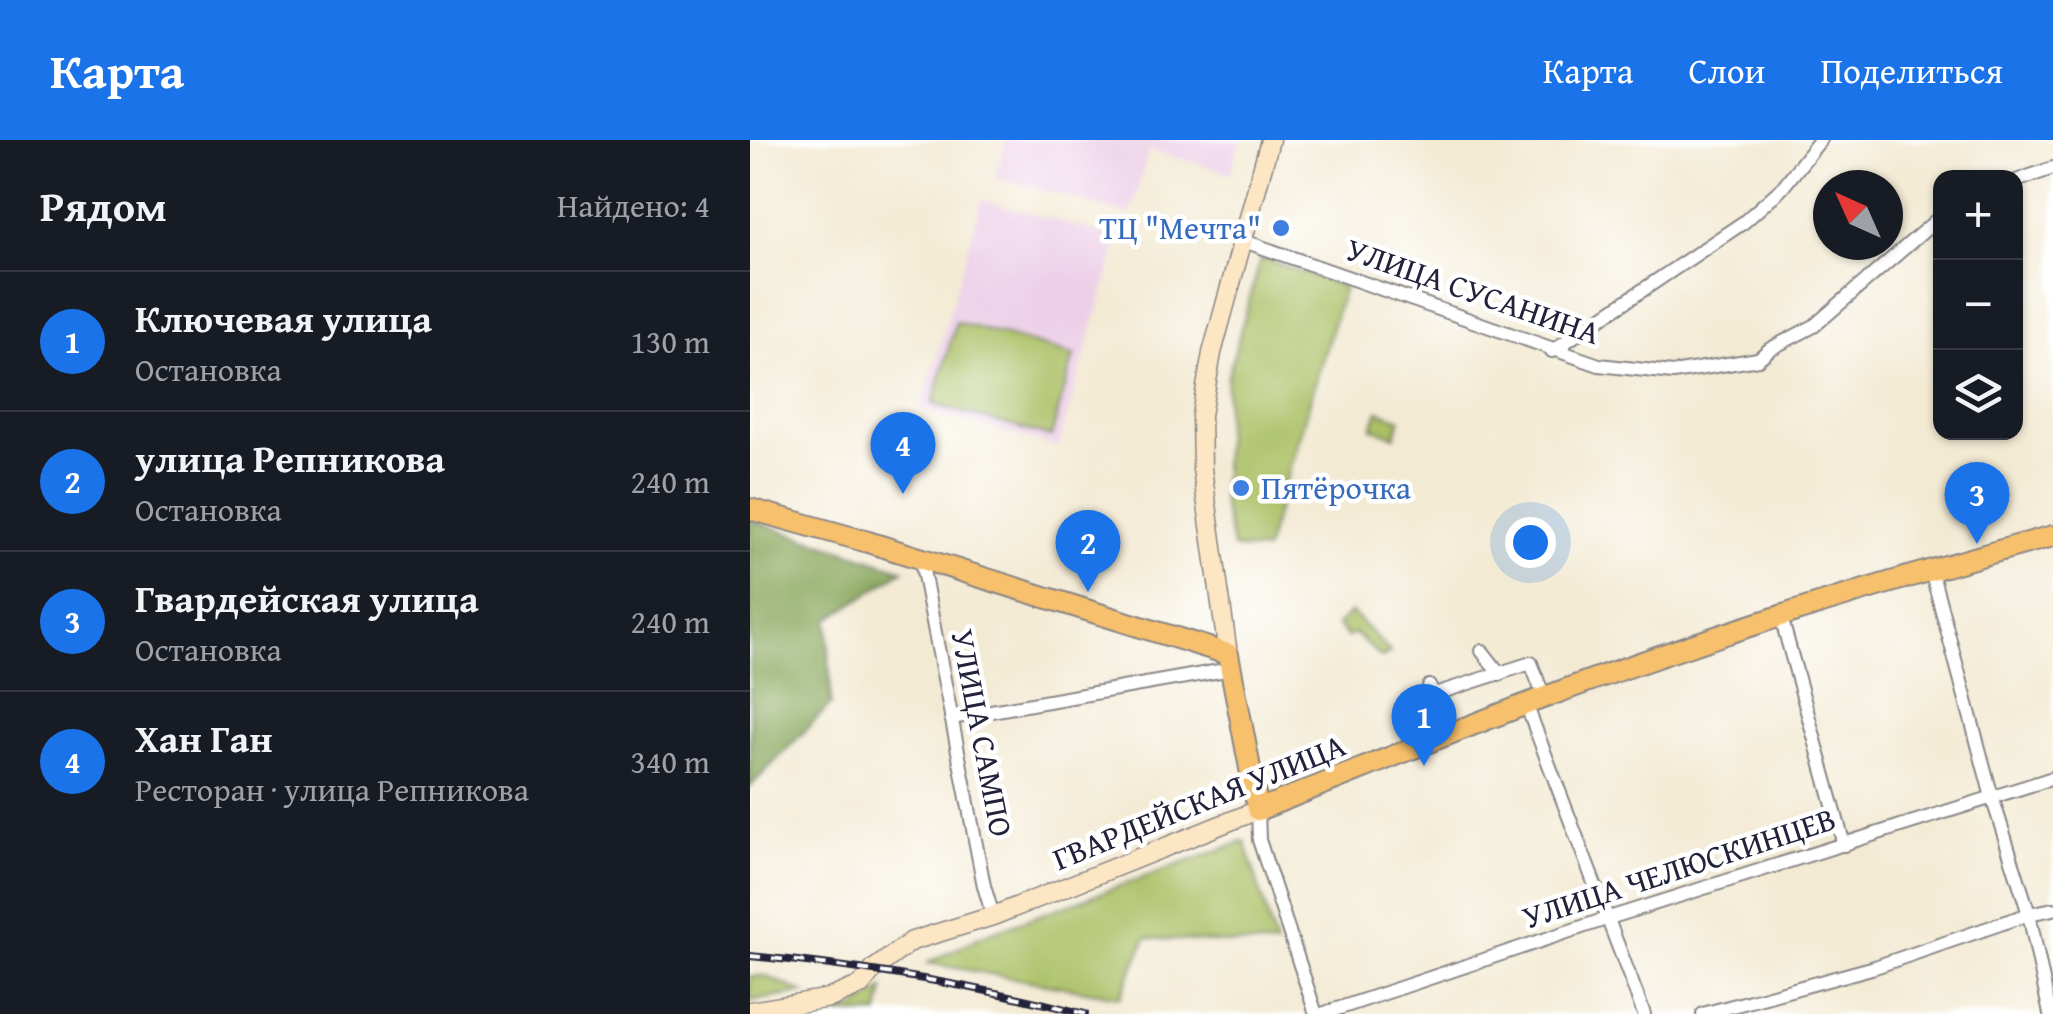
<!DOCTYPE html>
<html lang="ru">
<head>
<meta charset="utf-8">
<style>
  :root { --surface:#171b24; --page:#242831; --text:#f1f3f6; --muted:#9ea1a6; --line:#363941; --accent:#1a73e8 }
  body { margin:0; font-family:"Gentium Book Plus",serif; background:var(--page); color:var(--text) }
  .controls { position:absolute; right:30px; top:30px; display:grid; overflow:hidden; border-radius:20px; box-shadow:0 2px 8px #0004 }
  .controls button { width:90px; height:90px; display:grid; place-items:center; padding:0; border:0; border-bottom:2px solid var(--line); background:var(--surface); color:var(--text); font:50px sans-serif }
  .compass { position:absolute; left:1063px; top:30px; width:90px; height:90px; border-radius:50%; background:var(--surface); box-shadow:0 2px 8px #0004; rotate:315deg }
  .you { position:absolute; left:780px; top:402px; width:35px; height:35px; margin:-25px; border:8px solid #fff; border-radius:50%; background:#1a73e8; box-shadow:0 0 0 15px #1a73e833 }
  .badge { display:grid; place-items:center; width:65px; height:65px; border-radius:50%; background:var(--accent); color:#fff; font-size:32px; font-weight:700 }
  .pin { position:absolute; translate:-50% -82px; filter:drop-shadow(0 2px 5px #0008) }
  .pin::after { content:''; position:absolute; top:52px; width:35px; height:30px; background:inherit; clip-path:polygon(0 0,100% 0,50% 100%) }
  .list { margin:0; padding:0; list-style:none }
  h2 { display:flex; justify-content:space-between; align-items:center; height:130px; margin:0; padding:0 40px; font-size:42px }
  h2 small { font-size:32px; font-weight:400; color:var(--muted) }
  .list li { display:grid; grid-template-columns:65px 1fr auto; gap:30px; align-items:center; box-sizing:border-box; height:140px; padding:0 40px; border-top:2px solid var(--line) }
  .list b { display:block; font-size:38px; white-space:nowrap }
  .list p { margin:0; font-size:32px; white-space:nowrap; color:var(--muted) }
  .list em { font-size:32px; font-style:normal; color:var(--muted) }
  .icon { flex:none; width:55px; height:55px; fill:none; stroke:currentColor; stroke-width:2; stroke-linecap:round; stroke-linejoin:round }
  .map { position:relative; flex:none; width:1303px; height:874px; overflow:hidden }
  header { display:flex; align-items:center; gap:60px; box-sizing:border-box; height:140px; padding:0 50px; background:var(--accent); color:#fff }
  header strong { font-size:48px }
  nav { display:flex; gap:55px; margin-inline-start:auto; font-size:35px }
  main { display:flex }
  aside { flex:1; background:var(--surface) }
  .map>svg:first-child { display:block }
</style>
</head>
<body>
<header>
<strong>Карта</strong>
<nav><a>Карта</a><a>Слои</a><a>Поделиться</a></nav>
</header>
<main>
<aside>
<h2>Рядом<small>Найдено: 4</small></h2>
<ul class="list">
<li><span class="badge">1</span><div><b>Ключевая улица</b><p>Остановка</p></div><em>130 m</em></li>
<li><span class="badge">2</span><div><b>улица Репникова</b><p>Остановка</p></div><em>240 m</em></li>
<li><span class="badge">3</span><div><b>Гвардейская улица</b><p>Остановка</p></div><em>240 m</em></li>
<li><span class="badge">4</span><div><b>Хан Ган</b><p>Ресторан · улица Репникова</p></div><em>340 m</em></li>
</ul>
</aside>
<div class="map">
<svg width="1303" height="874" viewBox="0 0 1303 874">
  <rect width="100%" height="100%" fill="#fff"/>
  <filter id="ink" filterUnits="userSpaceOnUse"><feTurbulence type="fractalNoise" baseFrequency=".01" numOctaves="2"/><feDisplacementMap in="SourceGraphic" scale="20" xChannelSelector="R" yChannelSelector="G"/><feConvolveMatrix kernelMatrix="1 2 1 2 8 2 1 2 1" color-interpolation-filters="sRGB"/></filter>
  <filter id="wash" filterUnits="userSpaceOnUse"><feTurbulence type="fractalNoise" baseFrequency=".0048" numOctaves="4" result="noise"/><feDisplacementMap in="SourceGraphic" scale="40" xChannelSelector="R" yChannelSelector="G"/><feGaussianBlur stdDeviation="2.25" result="paint"/><feColorMatrix in="noise" values="0 0 0 0 0 0 0 0 0 0 0 0 0 0 0 0 0 1.4 0 .05"/><feComposite in="paint" operator="in"/></filter>
  <g filter="url(#wash)">
    <rect width="100%" height="100%" fill="#f3ead3"/>
    <!-- built -->
    <g fill="#edd0e8">
      <polygon points="256,0 490,0 481,33 399,10 380,75 245,37"/>
      <polygon points="232,60 369,98 308,307 171,269"/>
    </g>
    <!-- green -->
    <g fill="#abc065" stroke="#667150" stroke-width="2.5">
      <polygon points="511,118 594,147 515,411 483,408 472,362 477,239"/>
      <polygon points="206,182 324,215 301,297 183,264"/>
      <polygon points="628,271 651,279 645,296 622,288"/>
      <polygon points="601,472 640,512 632,518 604,493 598,497 587,485"/>
      <polygon points="495,701 526,806 396,798 370,857 178,823 234,795"/>
      <polygon points="0,836 15,836 54,853 0,861"/>
      <polygon points="134,849 129,874 78,874 106,868"/>
    </g>
    <!-- forest -->
    <polygon fill="#88a65a" stroke="#55644a" stroke-width="2.5" points="0,380 154,430 78,480 81,564 0,647"/>
  </g>
  <g filter="url(#ink)">
    <g fill="none" stroke-linecap="round" stroke-linejoin="round">
      <defs>
        <g id="street">
          <polyline points="1266,41 1303,28"/>
          <polyline points="491,100 849,225 923,233 1008,219 1020,209 1064,186 1190,77"/>
          <polyline points="802,211 994,82 1032,48 1070,0"/>
          <polyline points="171,420 234,746 243,776"/>
          <polyline points="1181,430 1242,657 1279,774 1300,874"/>
          <polyline points="1031,477 1094,705"/>
          <polyline points="732,511 750,534"/>
          <polyline points="679,546 685,554 781,523 794,557"/>
          <polyline points="776,564 894,874"/>
          <polyline points="201,578 481,529"/>
          <polyline points="508,670 509,700 566,874"/>
          <polyline points="572,874 859,778 1303,638"/>
          <polyline points="953,874 1125,827 1279,774 1303,769"/>
        </g>
        <g id="secondary">
          <polyline points="478,514 452,329 451,275 462,213 520,0"/>
          <polyline points="0,871 80,858 111,845 124,829 162,801 243,776 508,670"/>
        </g>
        <path id="primary" d="M 0,369 L 118,402 L 478,514 L 508,670 C 602,633 696,594 790,559 C 958,496 1130,443 1303,396"/>
      </defs>
      <!-- street casing -->
      <use href="#street" stroke="#8a8687" stroke-width="16"/>
      <!-- secondary casing -->
      <use href="#secondary" stroke="#8a8687" stroke-width="21"/>
      <!-- primary casing -->
      <use href="#primary" stroke="#8a8687" stroke-width="24"/>
      <!-- street -->
      <use href="#street" stroke="#fff" stroke-width="12"/>
      <!-- secondary -->
      <use href="#secondary" stroke="#fce6c4" stroke-width="18"/>
      <!-- primary -->
      <use href="#primary" stroke="#f7c06c" stroke-width="20"/>
      <defs>
        <path id="rail" d="M 0,816 C 114,827 225,845 335,874"/>
      </defs>
      <!-- rail casing -->
      <use href="#rail" stroke="#22223b" stroke-width="8"/>
      <!-- rail -->
      <use href="#rail" stroke="#fff" stroke-width="4" stroke-dasharray="11" stroke-linecap="butt"/>
    </g>
  </g>
  <!-- markers -->
  <g fill="#3f7fe0" stroke="#fff" stroke-width="4">
    <circle cx="531" cy="88" r="10"/>
    <circle cx="491" cy="348" r="10"/>
  </g>
  <g text-anchor="middle" stroke-width="9" stroke-linejoin="round" paint-order="stroke">
    <!-- shop labels -->
    <g font-size="32" fill="#366cbe" stroke="#fff" text-anchor="end">
      <text x="511" y="99">ТЦ "Мечта"</text>
      <text x="511" y="359" text-anchor="start">Пятёрочка</text>
    </g>
    <!-- street labels -->
    <g font-size="32" fill="#22223b" stroke="#fff">
      <text transform="translate(723 151) rotate(19)" y="11">УЛИЦА СУСАНИНА</text>
      <text transform="translate(232 593) rotate(79)" y="11">УЛИЦА САМПО</text>
      <text transform="translate(449 662) rotate(-22)" y="11">ГВАРДЕЙСКАЯ УЛИЦА</text>
      <text transform="translate(929 728) rotate(-18)" y="11">УЛИЦА ЧЕЛЮСКИНЦЕВ</text>
    </g>
  </g>
</svg>
<div class="controls">
<button>+</button>
<button>−</button>
<button><svg class="icon" aria-label="layers" viewBox="0 0 24 24"><path d="M12 4l9 5-9 5-9-5zM3 14l9 5 9-5"/></svg></button>
</div>
<svg class="compass" viewBox="-18 -18 36 36"><path d="M0-13l5 13h-10z" fill="#e53935"/><path d="M0 13l5-13h-10z" fill="#9ea1a6"/></svg>
<div class="you"></div>
<div class="pin badge" style="left:674px;top:626px">1</div>
<div class="pin badge" style="left:338px;top:452px">2</div>
<div class="pin badge" style="left:1227px;top:404px">3</div>
<div class="pin badge" style="left:153px;top:354px">4</div>
</div>
</main>
</body>
</html>
